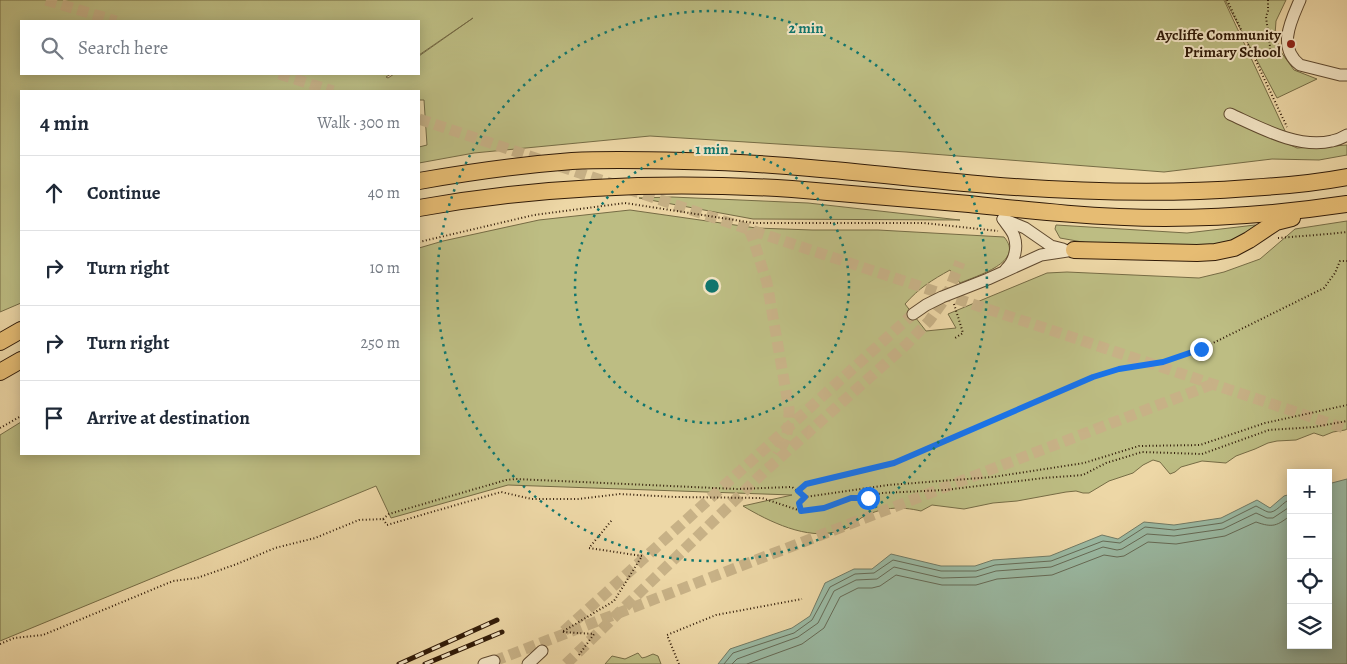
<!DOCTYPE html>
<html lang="en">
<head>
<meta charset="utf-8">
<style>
  :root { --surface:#fff; --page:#f2f2f3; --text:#1f2937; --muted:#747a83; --line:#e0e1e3 }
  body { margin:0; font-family:Alegreya,serif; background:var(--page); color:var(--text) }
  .controls { position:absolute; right:15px; bottom:15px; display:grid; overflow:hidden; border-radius:0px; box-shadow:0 2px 12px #0003 }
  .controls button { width:45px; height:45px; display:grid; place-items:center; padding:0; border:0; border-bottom:1px solid var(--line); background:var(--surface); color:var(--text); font:25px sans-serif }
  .stop { position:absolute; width:15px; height:15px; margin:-11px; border:4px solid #1a73e8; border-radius:50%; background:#fff }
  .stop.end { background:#1a73e8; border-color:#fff; box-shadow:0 1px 5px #0008 }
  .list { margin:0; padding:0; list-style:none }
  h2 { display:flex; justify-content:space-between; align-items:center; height:65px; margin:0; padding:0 20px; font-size:21px }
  h2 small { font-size:16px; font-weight:400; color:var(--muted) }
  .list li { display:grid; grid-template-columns:32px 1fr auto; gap:15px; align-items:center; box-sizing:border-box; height:75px; padding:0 20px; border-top:1px solid var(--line) }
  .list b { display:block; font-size:19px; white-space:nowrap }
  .list em { font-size:16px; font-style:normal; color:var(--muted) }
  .icon { flex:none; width:28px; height:28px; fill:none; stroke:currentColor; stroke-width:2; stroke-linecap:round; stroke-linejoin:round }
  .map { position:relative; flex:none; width:1347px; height:664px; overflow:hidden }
  .search { position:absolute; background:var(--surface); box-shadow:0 2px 12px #0003; left:20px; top:20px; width:400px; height:55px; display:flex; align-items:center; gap:12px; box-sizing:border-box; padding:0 18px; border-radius:0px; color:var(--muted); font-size:19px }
  .panel { position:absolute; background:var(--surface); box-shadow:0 2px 12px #0003; left:20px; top:90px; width:400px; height:365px; border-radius:0px }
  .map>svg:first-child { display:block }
</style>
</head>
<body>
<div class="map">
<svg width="1347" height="664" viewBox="0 0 1347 664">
  <rect width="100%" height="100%" fill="#edd7a6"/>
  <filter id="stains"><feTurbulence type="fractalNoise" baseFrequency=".004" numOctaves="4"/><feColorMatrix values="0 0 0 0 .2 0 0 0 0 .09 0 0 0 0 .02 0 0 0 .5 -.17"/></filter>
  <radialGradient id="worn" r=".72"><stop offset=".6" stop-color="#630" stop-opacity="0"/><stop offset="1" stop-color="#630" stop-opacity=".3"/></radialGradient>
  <!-- green -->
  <g fill="#bdbd83" stroke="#766c45" fill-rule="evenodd">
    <path d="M 0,0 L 1224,0 L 1286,133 L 1238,122 L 1297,148 L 1347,145 L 1347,155 L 1319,160 L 1272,159 L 1164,172 L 906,152 L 650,136 L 474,153 L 419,163 L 419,147 L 427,145 L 424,100 L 419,100 L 419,91 L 21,91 L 21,303 L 0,312 ZM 473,18 L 419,56 L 419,74 L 394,74 L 388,78 L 386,77 L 391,74 L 21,74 L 21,21 L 419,21 L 419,55 Z"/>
    <polygon points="1225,0 1286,0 1276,21 1275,35 1281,52 1294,70 1317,79 1277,98"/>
    <polygon points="672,197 808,203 960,220 753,219 639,198"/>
    <path d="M 630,210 L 756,228 L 812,230 L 878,230 L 1004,237 C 1026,262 976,276 960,283 L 950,270 C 932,280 919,288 905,304 L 926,331 L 956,328 L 948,314 L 1047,273 L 1067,272 L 1199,278 L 1224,272 L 1260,259 L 1295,229 L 1347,221 L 1347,429 L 1345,430 L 1333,432 L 1323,436 L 1314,433 L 1296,440 L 1277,441 L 1268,443 L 1255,449 L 1236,456 L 1226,463 L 1202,461 L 1181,467 L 1175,472 L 1170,474 L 1160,462 L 1153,460 L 1143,465 L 1133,473 L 1109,481 L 1089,493 L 1083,493 L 1076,491 L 1066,492 L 1017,501 L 993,503 L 964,509 L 932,505 L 921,511 C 900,506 881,507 861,518 C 858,520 856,523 853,525 C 849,528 843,530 838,531 C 808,541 768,521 743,506 L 792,495 L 508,485 L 391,518 L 376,486 L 0,641 L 0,435 L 21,422 L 21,454 L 419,454 L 419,248 L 443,241 L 539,220 Z"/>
    <polygon points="1056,225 1187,233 1255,225 1261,227 1251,234 1215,245 1163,246 1088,243 1060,238 1055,229"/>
    <polygon points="638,653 642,658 646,657 653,654 658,656 661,664 605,664 612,656 625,659"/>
  </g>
  <!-- water -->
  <polygon fill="#9abaa4" stroke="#707a65" points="1347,479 1347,664 718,664 730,649 792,628 810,616 825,583 854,569 872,569 891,554 941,566 975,566 993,560 1050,556 1102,535 1118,539 1144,522 1174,525 1221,518 1257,500 1270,508 1284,496 1291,494 1291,645 1328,645 1328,484"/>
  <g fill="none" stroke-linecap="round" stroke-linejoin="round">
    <!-- shore -->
    <g stroke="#656a56" stroke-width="1">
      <path d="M 724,664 L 733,653 L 794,633 L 812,620 L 830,587 L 855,574 L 874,573 L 893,560 L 941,571 L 976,571 L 995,565 L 1051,561 L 1103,541 L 1120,543 L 1145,527 L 1174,530 L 1222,523 L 1256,506 C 1260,508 1265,511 1268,512 C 1276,514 1283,501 1291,499"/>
      <polyline points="732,664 737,659 798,637 818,623 834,591 856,580 877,579 894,567 942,578 976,577 996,571 1051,567 1103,547 1117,550 1122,549 1147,534 1174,536 1223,529 1256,513 1267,518 1273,518 1291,506"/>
      <path d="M 747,664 L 802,644 L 824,628 L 840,597 L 858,588 L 872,588 L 880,586 L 896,575 L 942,585 L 976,585 L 997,579 L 1052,575 L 1104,555 L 1117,557 L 1124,556 L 1148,542 L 1176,544 L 1225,536 L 1256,522 C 1273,528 1277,526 1291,515"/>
    </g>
    <!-- minor-tunnel -->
    <g stroke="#c7b186" stroke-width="11" stroke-dasharray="11 5.5" stroke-linecap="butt">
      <polyline points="46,0 116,21"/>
      <polyline points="279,74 333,91"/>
      <polyline points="419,119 613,184"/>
      <polyline points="628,189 1347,429"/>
      <path d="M 749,230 L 753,239 L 767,283 L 789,409 C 789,429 788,437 777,455"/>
      <polyline points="564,631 913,314"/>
      <polyline points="494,661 1213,384"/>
      <polyline points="566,664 764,472 907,344 929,321 947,296 960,262"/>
    </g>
    <defs>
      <g id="minor">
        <path d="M 1300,0 C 1291,21 1277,47 1300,65 L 1340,75 L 1347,75"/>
        <path d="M 1230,114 C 1261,128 1298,149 1332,141 C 1337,140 1342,138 1347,135"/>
        <polyline points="1003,219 1025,228 1051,246 1063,249"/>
        <path d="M 1003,219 C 1006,224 1012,230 1014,236 C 1018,247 1015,261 1006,269"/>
        <polyline points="913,314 926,305 942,297 988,279 1041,255 1074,250"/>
        <polyline points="484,664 494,661"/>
        <polyline points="528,664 542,651"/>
      </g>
      <g id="highway">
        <path d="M 419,181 C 470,172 520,165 572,161 C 609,159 647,160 684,161 C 726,162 768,164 810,168 C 870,173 928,180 988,185 C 1075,192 1162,195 1249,188 C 1282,186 1315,183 1347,177"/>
        <path d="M 419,208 C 542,186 667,181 792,189 C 851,194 910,199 969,204 C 1034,211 1100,218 1165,218 C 1226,218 1287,213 1347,204"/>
        <polyline points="1074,250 1197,253 1215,252 1234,248 1249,240 1276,222 1292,218"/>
        <polyline points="0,342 21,330"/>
        <polyline points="0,372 21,360"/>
      </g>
    </defs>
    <!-- minor casing -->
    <use href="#minor" stroke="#5f492f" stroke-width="13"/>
    <!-- highway casing -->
    <use href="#highway" stroke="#301a07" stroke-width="18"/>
    <!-- path -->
    <g stroke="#301a07" stroke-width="2" stroke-dasharray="1 2.5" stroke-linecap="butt">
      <polyline points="1227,0 1287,127"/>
      <polyline points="1268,0 1268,11 1266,17 1271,54"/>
      <polyline points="1278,238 1328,234 1347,232"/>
      <polyline points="419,242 534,215 625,203 754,223 924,223 998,231"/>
      <polyline points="954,304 963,333 955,338"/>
      <polyline points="0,428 21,416"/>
      <polyline points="797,491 806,485 894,463 1093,377 1119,369 1163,362 1201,349 1324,288 1335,273 1340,261 1347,261"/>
      <polyline points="801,511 824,508 851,498 868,498 881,493 945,490 1044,478 1083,475 1106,463 1142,452 1202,454 1269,430 1314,427 1347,421"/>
      <polyline points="383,519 389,514 506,480 515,479 737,489 792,487 805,497"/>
      <polyline points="0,644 14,638 43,635 173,581 197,578 237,564 275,548 315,538 359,520 383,519 387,525 501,492 532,499 578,499 620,494 675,497 762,498 801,511 799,503 805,497 888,485 993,477 1084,463 1139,446 1200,445 1265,423 1347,405"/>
      <polyline points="579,655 594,634 562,632 614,601 642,556 589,548 612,520"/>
      <polyline points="679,664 667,635 716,615 802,599"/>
    </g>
    <!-- minor -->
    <use href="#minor" stroke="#f3e5c5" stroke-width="11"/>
    <!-- highway -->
    <use href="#highway" stroke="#e6bc73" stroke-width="16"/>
    <defs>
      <g id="rail">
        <polyline points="399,664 497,620"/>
        <polyline points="425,664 502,632"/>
      </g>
    </defs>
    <!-- rail casing -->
    <use href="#rail" stroke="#301a07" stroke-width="5"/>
    <!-- rail -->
    <use href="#rail" stroke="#f3e5c5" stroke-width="3" stroke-dasharray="9" stroke-linecap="butt"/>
  </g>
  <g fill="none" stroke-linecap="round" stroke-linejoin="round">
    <!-- route -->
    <polyline stroke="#1a73e8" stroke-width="6" points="868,498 851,498 824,508 801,511 799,503 805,497 798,491 806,484 894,463 1093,377 1119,369 1163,362 1201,349"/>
  </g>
  <!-- distance rings -->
  <g fill="none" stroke="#0f766e" stroke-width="2.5" stroke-dasharray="2.5 5">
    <circle cx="712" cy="286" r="137"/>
    <circle cx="712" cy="286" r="275"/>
  </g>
  <!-- markers -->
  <circle fill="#8f2418" stroke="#f3e5c5" stroke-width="2" cx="1291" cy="44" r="5"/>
  <g text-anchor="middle" stroke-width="4" stroke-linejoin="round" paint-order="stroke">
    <!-- poi labels -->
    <g font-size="15" font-weight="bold" fill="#301a07" stroke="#f3e5c5" text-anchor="end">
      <text x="1281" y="40">Aycliffe Community<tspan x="1281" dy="17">Primary School</tspan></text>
    </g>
  </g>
  <circle cx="712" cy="286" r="8" fill="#0f766e" stroke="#f3e5c5" stroke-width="2.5"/>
  <g font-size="15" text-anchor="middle" font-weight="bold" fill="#0f766e" stroke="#f3e5c5" stroke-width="4" stroke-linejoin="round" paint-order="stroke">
    <text x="806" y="33">2 min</text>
    <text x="712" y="154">1 min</text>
  </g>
  <rect width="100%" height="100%" filter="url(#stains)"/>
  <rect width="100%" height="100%" fill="url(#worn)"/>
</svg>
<div class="controls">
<button>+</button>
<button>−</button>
<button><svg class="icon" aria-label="locate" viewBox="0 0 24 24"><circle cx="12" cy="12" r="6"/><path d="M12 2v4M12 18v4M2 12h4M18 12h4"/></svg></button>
<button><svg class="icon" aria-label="layers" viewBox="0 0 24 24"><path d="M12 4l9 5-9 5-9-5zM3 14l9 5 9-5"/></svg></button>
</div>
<div class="stop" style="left:868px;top:498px"></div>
<div class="stop end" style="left:1201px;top:349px"></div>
<div class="search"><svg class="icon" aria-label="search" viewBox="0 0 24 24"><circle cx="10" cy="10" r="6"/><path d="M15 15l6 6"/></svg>Search here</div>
<section class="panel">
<h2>4 min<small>Walk · 300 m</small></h2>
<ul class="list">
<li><svg class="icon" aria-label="ahead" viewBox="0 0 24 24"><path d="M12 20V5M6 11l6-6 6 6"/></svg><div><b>Continue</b></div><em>40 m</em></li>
<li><svg class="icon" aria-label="right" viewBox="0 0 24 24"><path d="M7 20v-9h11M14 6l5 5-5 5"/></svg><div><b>Turn right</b></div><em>10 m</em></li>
<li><svg class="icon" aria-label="right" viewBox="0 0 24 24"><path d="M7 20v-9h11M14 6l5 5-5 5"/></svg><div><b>Turn right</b></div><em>250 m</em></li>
<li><svg class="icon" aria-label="arrive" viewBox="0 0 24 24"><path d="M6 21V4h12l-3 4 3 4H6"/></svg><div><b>Arrive at destination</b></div></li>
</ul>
</section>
</div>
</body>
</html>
